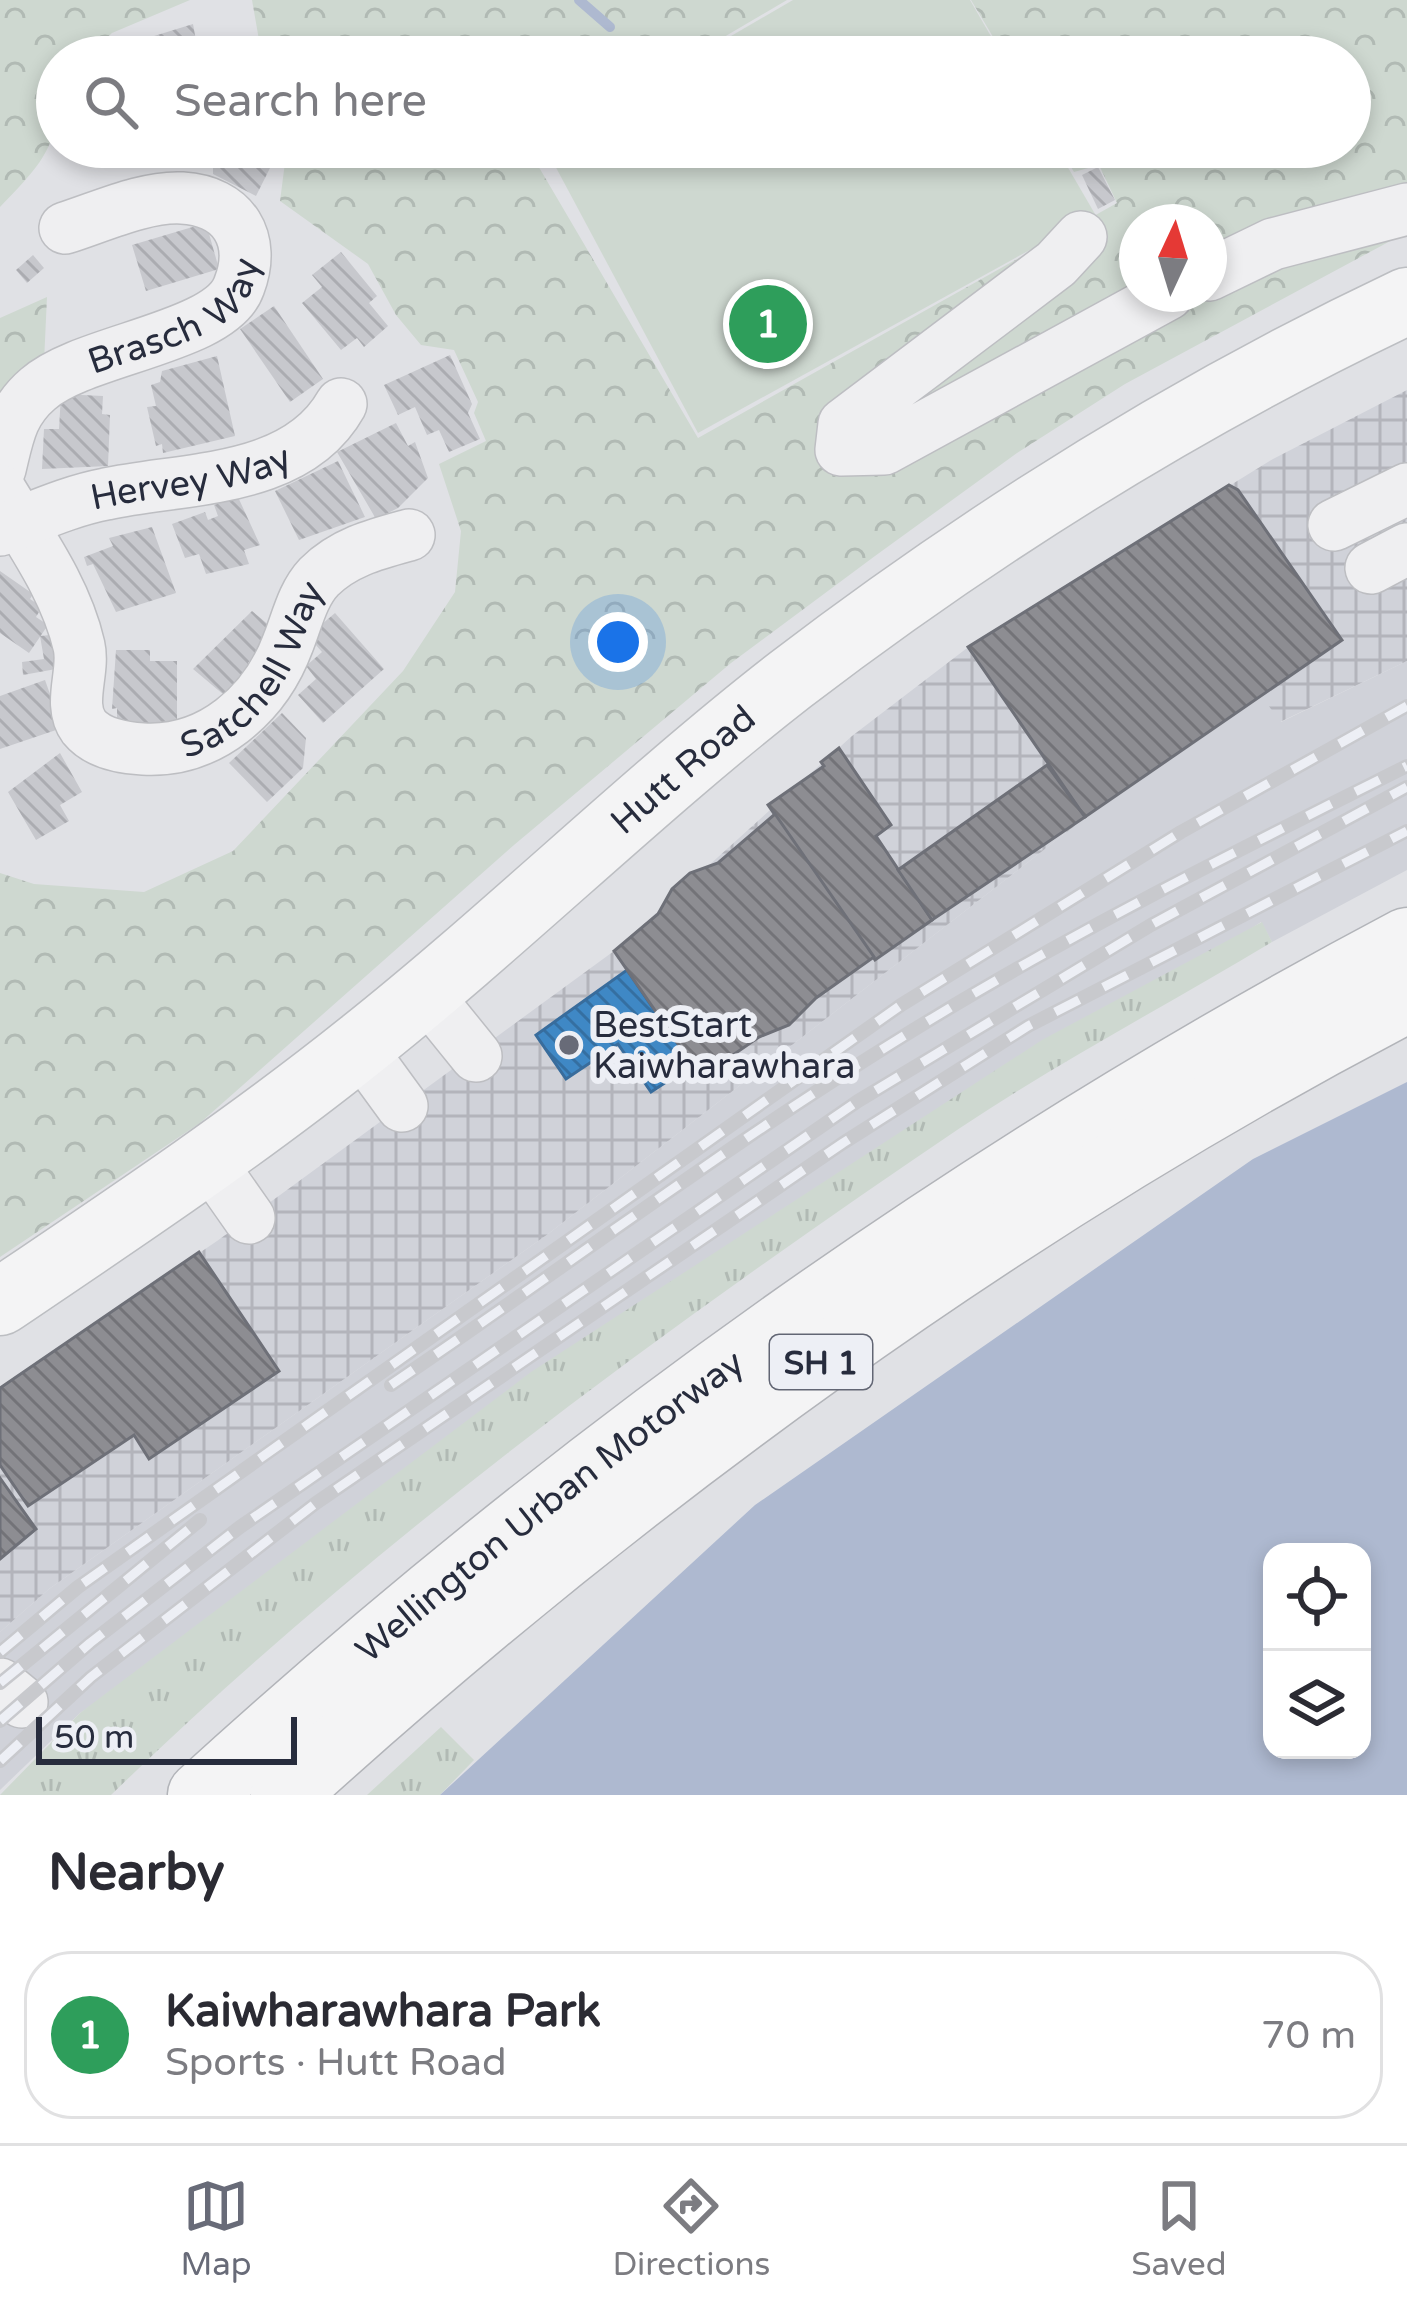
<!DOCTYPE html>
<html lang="en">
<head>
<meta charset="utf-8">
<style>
  :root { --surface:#fff; --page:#f2f2f3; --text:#2b2b33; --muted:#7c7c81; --line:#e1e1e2; --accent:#686b78 }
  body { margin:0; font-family:"Varela Round",sans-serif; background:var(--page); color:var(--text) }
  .controls { position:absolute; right:36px; bottom:36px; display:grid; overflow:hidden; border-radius:24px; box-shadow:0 6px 18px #0003 }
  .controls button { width:108px; height:108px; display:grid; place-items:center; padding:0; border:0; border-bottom:3px solid var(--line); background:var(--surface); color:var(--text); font:60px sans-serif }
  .compass { position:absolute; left:1119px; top:204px; width:108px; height:108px; border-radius:50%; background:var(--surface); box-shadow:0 6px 18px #0003; rotate:4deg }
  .scale { position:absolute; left:36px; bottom:30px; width:261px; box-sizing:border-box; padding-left:12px; border:6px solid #272c3d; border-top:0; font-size:33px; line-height:42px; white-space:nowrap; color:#272c3d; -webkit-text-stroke:9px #edeff5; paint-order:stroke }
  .you { position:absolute; left:618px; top:642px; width:42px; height:42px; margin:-30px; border:9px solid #fff; border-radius:50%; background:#1a73e8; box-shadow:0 0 0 18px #1a73e833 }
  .badge { display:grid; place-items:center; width:78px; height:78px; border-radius:50%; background:var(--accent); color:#fff; font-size:39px; font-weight:700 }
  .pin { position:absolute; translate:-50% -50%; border:6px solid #fff; box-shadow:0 3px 12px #0006 }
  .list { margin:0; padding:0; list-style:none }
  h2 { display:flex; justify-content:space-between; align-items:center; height:156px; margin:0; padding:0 48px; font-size:51px }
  h2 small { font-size:39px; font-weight:400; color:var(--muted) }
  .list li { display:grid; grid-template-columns:78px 1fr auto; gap:36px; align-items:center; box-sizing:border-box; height:168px; margin:0 24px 24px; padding:0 24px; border:3px solid var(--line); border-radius:48px }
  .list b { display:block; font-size:45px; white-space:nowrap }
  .list p { margin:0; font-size:39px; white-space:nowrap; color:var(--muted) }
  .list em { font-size:39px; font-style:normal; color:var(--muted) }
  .icon { flex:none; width:66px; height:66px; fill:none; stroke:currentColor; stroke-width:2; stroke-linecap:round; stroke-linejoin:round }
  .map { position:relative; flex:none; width:1407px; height:1795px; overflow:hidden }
  .search { position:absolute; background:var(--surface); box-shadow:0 6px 18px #0003; left:36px; right:36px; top:36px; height:132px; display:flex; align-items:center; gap:30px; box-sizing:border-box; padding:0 42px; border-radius:66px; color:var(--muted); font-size:45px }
  .sheet { height:348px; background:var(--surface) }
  nav { display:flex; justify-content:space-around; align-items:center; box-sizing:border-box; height:168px; border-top:3px solid var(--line); background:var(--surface); font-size:33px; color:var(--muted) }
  nav a { display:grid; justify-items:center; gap:6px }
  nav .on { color:var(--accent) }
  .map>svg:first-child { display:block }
</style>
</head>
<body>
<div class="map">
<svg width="1407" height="1795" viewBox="0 0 1407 1795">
  <defs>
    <pattern id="industrial-grid" width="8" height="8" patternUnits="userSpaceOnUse" patternTransform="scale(3)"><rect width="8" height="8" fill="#d0d2d9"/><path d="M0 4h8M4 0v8" fill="none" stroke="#b3b4bb"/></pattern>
    <pattern id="grass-tufts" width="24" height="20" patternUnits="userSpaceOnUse" patternTransform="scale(3)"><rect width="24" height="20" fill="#ced8d0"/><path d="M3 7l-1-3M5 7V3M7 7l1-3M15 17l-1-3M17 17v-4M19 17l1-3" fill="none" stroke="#b1bab4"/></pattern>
    <pattern id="forest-crowns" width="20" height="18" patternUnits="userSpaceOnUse" patternTransform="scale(3)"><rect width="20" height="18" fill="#ced8d0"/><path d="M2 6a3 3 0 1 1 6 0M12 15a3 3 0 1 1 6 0" fill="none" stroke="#b1bab4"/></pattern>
    <pattern id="schools-back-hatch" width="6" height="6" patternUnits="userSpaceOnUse" patternTransform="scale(3)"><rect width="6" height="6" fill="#3f88c5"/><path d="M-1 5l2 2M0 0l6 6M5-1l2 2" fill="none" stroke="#356fa1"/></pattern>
    <pattern id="industry-back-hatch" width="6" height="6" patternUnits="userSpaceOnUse" patternTransform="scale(3)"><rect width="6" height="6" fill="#8d8d92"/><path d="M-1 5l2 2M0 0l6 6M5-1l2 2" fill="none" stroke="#737378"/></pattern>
    <pattern id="building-back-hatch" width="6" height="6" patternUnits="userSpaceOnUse" patternTransform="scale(3)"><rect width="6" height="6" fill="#c7c8cd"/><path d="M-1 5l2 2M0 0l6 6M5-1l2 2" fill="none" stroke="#abacb1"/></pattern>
  </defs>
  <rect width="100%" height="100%" fill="#e0e1e5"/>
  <!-- built -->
  <polygon fill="#d0d2d9" points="1407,661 1407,870 1272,942 1261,922 80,1713 0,1790 0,1632 49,1589 548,1234 1085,818 1263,696 1281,722"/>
  <!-- industrial -->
  <polygon fill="url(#industrial-grid)" points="1407,390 1407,661 1280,722 1262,696 1085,818 548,1234 49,1589 0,1632 0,1388 217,1241 614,951 852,736 971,645 1273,459"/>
  <!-- grass -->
  <g fill="url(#grass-tufts)">
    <path d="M 1262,922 L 1272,942 C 1169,1004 1060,1061 960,1128 C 663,1329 368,1545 111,1795 L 0,1795 L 80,1713 L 531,1372 L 1042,1040 Z"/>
    <polygon points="441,1727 474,1760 440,1795 367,1795"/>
  </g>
  <!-- forest -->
  <g fill="url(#forest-crowns)" fill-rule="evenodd">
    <path d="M 0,0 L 190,0 L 112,33 L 87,57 L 57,57 C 57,140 60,146 0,207 Z"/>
    <polygon points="252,0 787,0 690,57 262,57"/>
    <path d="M 971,0 L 1407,0 L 1407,232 L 1125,384 L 1017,453 L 875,556 L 731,663 L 514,845 L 200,1123 L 0,1257 L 0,873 L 34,884 L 144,892 L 233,851 L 403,671 L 455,592 L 461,531 L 439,464 L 486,441 L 474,413 L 478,402 L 454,350 L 421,345 L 396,315 L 368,264 L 280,201 L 287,147 L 536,147 L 530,152 L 698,438 L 1117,203 L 1099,165 L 1074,172 L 1059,147 L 1350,147 L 1350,57 L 1005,57 ZM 1137,222 L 1209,222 L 1209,294 L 1137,294 Z"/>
    <polygon points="47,297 43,384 0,465 0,318"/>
  </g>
  <!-- pitch -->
  <g fill="#ced8d0">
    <polygon points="793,0 970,0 1003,57 695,57"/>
    <polygon points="545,147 1056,147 1095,214 698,433"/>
  </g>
  <!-- water -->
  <path fill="#aeb9d0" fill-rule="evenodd" d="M 1407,1082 L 1407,1795 L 440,1795 L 755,1505 L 1253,1159 ZM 1272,1552 L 1362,1552 L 1362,1750 L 1272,1750 Z"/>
  <!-- schools -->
  <polygon fill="url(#schools-back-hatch)" stroke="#386c9c" stroke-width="3" points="627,970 692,1065 651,1092 618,1044 566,1079 536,1035"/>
  <!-- industry -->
  <g fill="url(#industry-back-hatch)" stroke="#6e7078" stroke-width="3">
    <polygon points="1229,485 1238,490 1342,640 1085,817 968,647"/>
    <polygon points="839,748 891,825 876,836 932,920 875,960 768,805 824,766 821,762"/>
    <polygon points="1047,765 1085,817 932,920 898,870"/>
    <polygon points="775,814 874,957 816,998 789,1025 759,1037 701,1077 614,951 658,914 672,889 690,873 718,863"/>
    <polygon points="199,1252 279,1371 149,1459 134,1435 28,1506 0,1465 0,1388"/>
    <polygon points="0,1478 36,1529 0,1559"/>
  </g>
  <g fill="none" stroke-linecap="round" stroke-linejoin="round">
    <!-- stream -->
    <polyline stroke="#aeb9d0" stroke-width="10" points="579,0 610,27"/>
  </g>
  <!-- building -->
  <g fill="url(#building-back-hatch)">
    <polygon points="193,24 199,57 129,57 125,45"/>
    <polygon points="215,147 259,147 279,150 256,196 213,174 213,168 197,168 199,150"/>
    <polygon points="1098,167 1115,200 1098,209 1082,175"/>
    <polygon points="206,223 219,269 146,291 132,245"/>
    <polygon points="341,252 377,296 369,303 388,326 364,347 357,338 341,350 302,303 322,287 312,275"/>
    <polygon points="33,255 44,268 27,283 16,270"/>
    <polygon points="274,306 323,379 290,402 240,329"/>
    <polygon points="450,355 472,404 468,413 480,439 449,452 439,430 427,435 415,407 398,415 384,385"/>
    <polygon points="217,356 235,436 163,453 162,444 156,446 147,407 156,406 151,385 160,382 162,371"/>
    <polygon points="61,394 103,396 102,414 110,415 108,466 42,469 44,429 59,429"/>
    <polygon points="396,423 408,446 415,442 428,478 398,508 376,519 337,452"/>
    <polygon points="338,461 365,517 299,540 275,491"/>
    <polygon points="238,497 260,545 244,550 249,564 206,574 199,554 185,558 172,524 205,512 208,520 218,516 214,505"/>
    <polygon points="152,527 176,593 116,612 93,564 87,566 84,557 113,546 109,538"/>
    <polygon points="0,571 33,594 30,599 42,607 36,617 48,625 29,653 0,633"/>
    <polygon points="252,611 276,631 248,663 256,670 230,700 193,669"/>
    <polygon points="335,613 384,669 323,723 298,695 316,679 306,666 322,652 308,636"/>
    <polygon points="50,635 56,669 23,675 22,662 44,659 40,636"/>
    <polygon points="116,650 150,650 150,661 177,661 177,727 117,722 117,708 112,709"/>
    <polygon points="45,680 62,728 0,749 0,696"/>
    <polygon points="282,713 306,738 303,768 267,802 229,763"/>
    <polygon points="60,753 82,792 60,805 69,821 36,840 8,792"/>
  </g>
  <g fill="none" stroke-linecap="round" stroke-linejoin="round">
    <defs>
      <g id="minor">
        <polyline points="1081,237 1056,264 844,424 841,450 884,449 1168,294"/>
        <polyline points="1209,275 1273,244 1407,209"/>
        <path id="s1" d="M 0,469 C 8,436 11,412 38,389 C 83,349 221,338 239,286 C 257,239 234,201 182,198 C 145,196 100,217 65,228"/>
        <path id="s2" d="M 0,490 C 30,540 66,589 79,646 C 85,672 67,704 84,727 C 97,743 123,748 143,749 C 210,753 265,705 288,643 C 297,621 302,595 319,577 C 344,552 376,544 409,535"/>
        <polyline points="1334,525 1407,489"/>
        <path id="s3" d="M 0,530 C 35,517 69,501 106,494 C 184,477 296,484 341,404"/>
        <polyline points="1371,568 1407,549"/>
        <polyline points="425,993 476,1056"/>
        <polyline points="359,1047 402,1106"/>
        <polyline points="209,1161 249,1218"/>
        <polyline points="0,1684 22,1702"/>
      </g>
      <g id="major">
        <path id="s4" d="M 0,1302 C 123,1219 246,1137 362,1044 C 508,928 642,795 790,680 C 981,534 1189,404 1407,301"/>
      </g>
      <g id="highway">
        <path id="s5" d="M 201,1795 C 566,1462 970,1172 1407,941"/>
        <path d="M 284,1795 C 619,1490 1005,1208 1407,999"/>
      </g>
    </defs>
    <!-- minor casing -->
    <use href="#minor" stroke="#bdbec2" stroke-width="54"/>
    <!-- major casing -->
    <use href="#major" stroke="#bcbec2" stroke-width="69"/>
    <!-- highway casing -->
    <use href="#highway" stroke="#b2b4b9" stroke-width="69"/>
    <!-- minor -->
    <use href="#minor" stroke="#efeff1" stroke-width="51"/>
    <!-- major -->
    <use href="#major" stroke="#f4f4f5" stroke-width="66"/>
    <!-- highway -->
    <use href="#highway" stroke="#f4f4f5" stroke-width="66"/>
    <defs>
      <g id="rail">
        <path d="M 391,1385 C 571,1263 746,1131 933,1018 C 1086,925 1247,846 1407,766"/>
        <polyline points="0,1652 78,1587 901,1005 1181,832 1407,706"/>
        <polyline points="0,1683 200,1520"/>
        <polyline points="0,1721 90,1643 240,1527 858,1101 1151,925 1407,787"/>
        <polyline points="0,1761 91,1677 316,1503 843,1143 1028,1026 1407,831"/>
      </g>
    </defs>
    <!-- rail casing -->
    <use href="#rail" stroke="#c8c9cd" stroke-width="14"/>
    <!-- rail -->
    <use href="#rail" stroke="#edeff5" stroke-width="9" stroke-dasharray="27" stroke-linecap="butt"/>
  </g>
  <!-- markers -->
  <circle fill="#686b78" stroke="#edeff5" stroke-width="4.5" cx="569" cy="1045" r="12"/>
  <g text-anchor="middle" stroke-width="12" stroke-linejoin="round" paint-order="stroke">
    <!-- shield labels -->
    <rect fill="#edeff5" stroke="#626674" stroke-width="3" x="770" y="1335" width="102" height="54" rx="9"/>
    <g font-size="33" font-weight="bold" fill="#272c3d">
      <text x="821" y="1374">SH 1</text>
    </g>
    <!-- street labels -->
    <g font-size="36" fill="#272c3d" stroke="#edeff5">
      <text dy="13" stroke="none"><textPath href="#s1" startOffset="249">Brasch Way</textPath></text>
      <text dy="13" stroke="none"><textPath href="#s3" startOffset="198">Hervey Way</textPath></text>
      <text dy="13" stroke="none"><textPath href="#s2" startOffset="471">Satchell Way</textPath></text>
      <text dy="13" stroke="none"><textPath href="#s4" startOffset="867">Hutt Road</textPath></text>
      <text dy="13" stroke="none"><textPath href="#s5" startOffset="453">Wellington Urban Motorway</textPath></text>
    </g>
    <!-- poi labels -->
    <g font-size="36" fill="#272c3d" stroke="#edeff5" text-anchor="start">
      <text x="593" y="1037">BestStart<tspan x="593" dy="41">Kaiwharawhara</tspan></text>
    </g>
  </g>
</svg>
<div class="controls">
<button><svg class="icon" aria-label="locate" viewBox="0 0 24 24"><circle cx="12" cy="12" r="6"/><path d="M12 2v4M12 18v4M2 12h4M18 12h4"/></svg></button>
<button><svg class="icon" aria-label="layers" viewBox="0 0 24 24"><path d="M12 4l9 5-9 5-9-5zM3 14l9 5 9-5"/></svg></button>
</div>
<svg class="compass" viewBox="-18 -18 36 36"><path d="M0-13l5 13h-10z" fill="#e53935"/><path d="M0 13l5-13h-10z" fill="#7c7c81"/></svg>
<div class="scale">50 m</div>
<div class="you"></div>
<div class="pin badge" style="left:768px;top:324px;background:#2e9e5b">1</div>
<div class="search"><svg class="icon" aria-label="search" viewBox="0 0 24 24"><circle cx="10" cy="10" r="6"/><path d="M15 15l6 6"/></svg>Search here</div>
</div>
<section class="sheet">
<h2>Nearby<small></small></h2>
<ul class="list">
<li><span class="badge" style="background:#2e9e5b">1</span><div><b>Kaiwharawhara Park</b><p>Sports · Hutt Road</p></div><em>70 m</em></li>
</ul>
</section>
<nav>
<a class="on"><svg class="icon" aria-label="map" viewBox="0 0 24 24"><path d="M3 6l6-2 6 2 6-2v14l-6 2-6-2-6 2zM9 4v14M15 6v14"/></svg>Map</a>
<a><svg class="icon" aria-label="directions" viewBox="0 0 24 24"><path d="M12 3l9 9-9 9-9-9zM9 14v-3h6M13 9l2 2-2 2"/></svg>Directions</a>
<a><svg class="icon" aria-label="saved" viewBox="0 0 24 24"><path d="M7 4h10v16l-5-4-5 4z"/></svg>Saved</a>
</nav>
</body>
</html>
